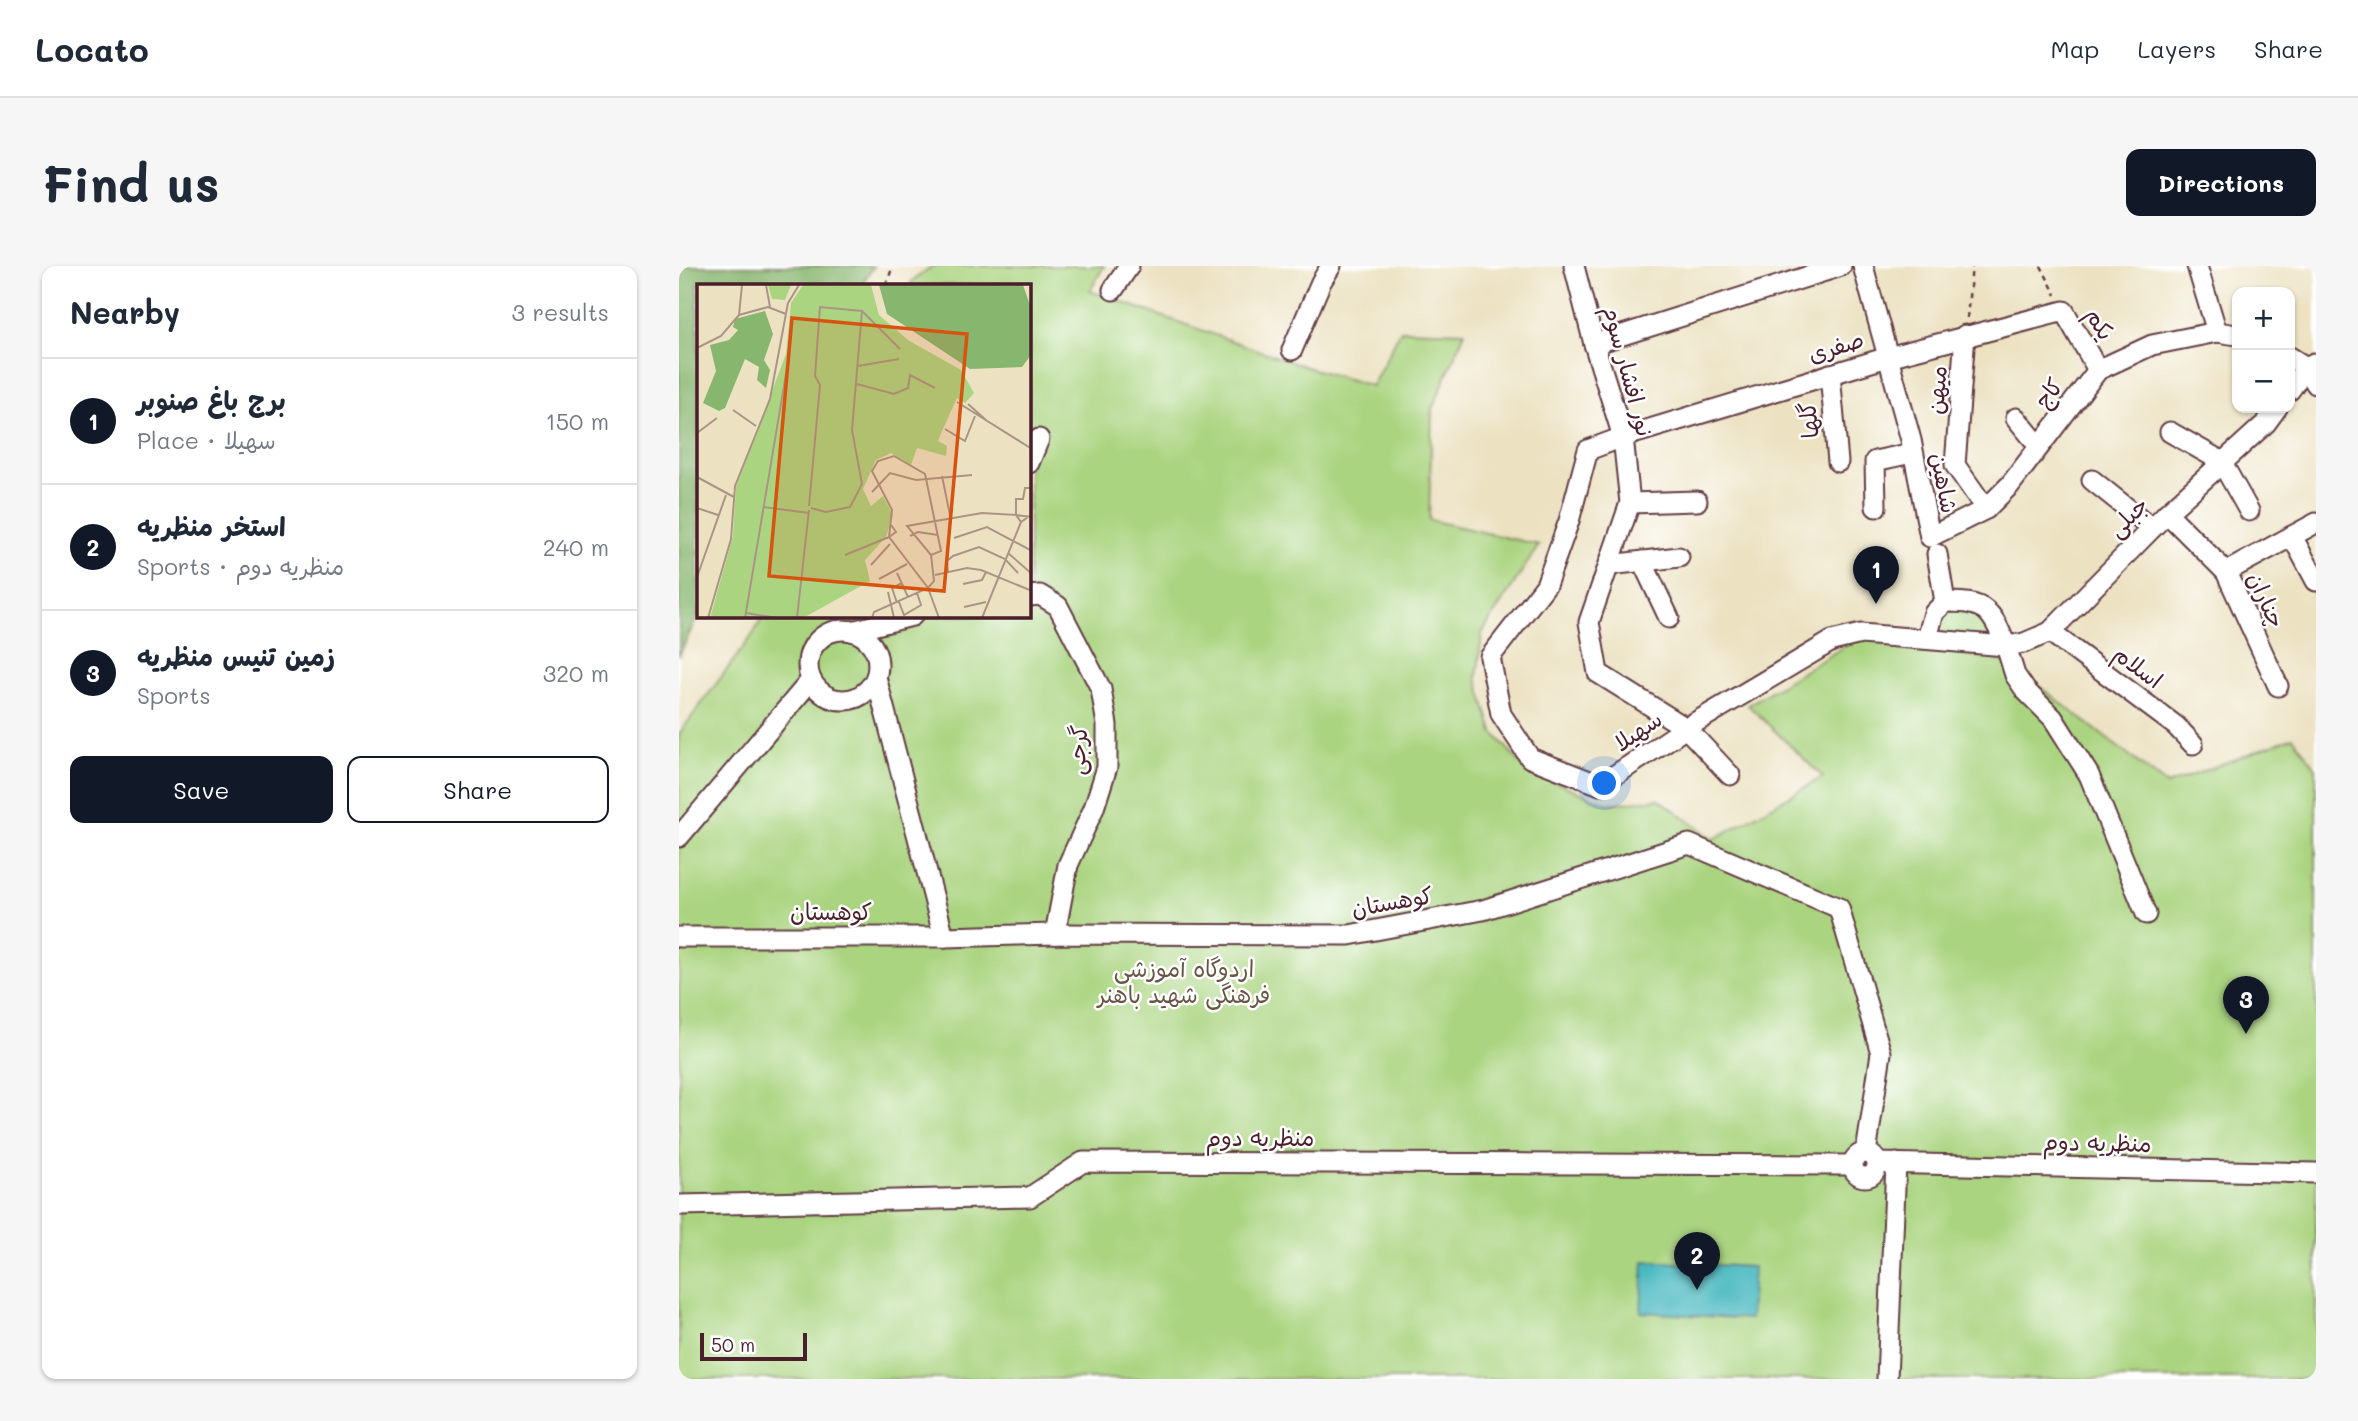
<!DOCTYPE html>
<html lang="en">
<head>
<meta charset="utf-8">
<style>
  :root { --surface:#fff; --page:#f6f6f7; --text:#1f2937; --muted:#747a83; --line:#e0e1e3; --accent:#111827 }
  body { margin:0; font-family:Mali,"Playpen Sans Arabic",sans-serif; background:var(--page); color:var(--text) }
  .controls { position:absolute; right:21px; top:21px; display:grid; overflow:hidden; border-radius:14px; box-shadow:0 2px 5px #0004 }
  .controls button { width:63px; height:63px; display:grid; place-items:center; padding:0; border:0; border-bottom:2px solid var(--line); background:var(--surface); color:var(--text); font:35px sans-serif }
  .scale { position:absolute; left:21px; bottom:18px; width:107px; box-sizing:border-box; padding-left:7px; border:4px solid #4a1f2b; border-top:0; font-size:19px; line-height:24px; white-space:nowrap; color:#4a1f2b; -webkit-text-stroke:5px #fff; paint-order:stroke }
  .you { position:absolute; left:926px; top:518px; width:24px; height:24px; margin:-18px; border:5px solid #fff; border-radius:50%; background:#1a73e8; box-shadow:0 0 0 10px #1a73e833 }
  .badge { display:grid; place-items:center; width:46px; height:46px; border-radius:50%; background:var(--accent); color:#fff; font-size:23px; font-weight:700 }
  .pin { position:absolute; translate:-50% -58px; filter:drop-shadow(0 2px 4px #0008) }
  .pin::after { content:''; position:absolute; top:37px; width:24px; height:21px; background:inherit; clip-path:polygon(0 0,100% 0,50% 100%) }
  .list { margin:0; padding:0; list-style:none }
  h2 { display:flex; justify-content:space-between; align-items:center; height:91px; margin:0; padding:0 28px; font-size:30px }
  h2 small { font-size:23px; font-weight:400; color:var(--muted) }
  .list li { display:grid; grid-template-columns:46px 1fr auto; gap:21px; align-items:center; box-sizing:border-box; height:126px; padding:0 28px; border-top:2px solid var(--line) }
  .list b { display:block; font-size:26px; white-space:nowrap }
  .list p { margin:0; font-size:23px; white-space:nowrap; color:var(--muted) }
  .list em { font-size:23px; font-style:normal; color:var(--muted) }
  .actions { display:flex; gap:14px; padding:21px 28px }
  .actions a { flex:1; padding:16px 0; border:2px solid var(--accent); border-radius:14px; text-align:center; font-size:24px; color:var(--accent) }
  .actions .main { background:var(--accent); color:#fff }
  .map { position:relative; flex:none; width:1637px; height:1113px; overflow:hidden; border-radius:14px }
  header { display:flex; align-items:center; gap:42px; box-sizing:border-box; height:98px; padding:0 35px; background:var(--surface); border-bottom:2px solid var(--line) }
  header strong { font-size:33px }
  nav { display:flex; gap:38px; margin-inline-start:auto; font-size:24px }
  .intro { display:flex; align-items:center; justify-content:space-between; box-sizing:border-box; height:168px; padding:0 42px }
  h1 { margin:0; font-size:49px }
  .button { padding:18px 32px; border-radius:14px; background:var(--accent); color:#fff; font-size:24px; font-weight:700 }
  main { display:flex; gap:42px; padding:0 42px }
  aside { flex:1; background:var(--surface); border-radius:14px; box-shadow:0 2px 5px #0004 }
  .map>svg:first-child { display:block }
</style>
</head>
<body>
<header>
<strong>Locato</strong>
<nav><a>Map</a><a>Layers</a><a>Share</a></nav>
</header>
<div class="intro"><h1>Find us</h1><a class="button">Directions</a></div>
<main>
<aside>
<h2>Nearby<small>3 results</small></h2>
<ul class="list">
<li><span class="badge">1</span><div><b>برج باغ صنوبر</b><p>Place · سهیلا</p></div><em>150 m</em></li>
<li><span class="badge">2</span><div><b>استخر منظریه</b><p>Sports · منظریه دوم</p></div><em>240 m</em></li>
<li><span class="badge">3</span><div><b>زمین تنیس منظریه</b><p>Sports</p></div><em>320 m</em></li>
</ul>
<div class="actions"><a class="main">Save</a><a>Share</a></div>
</aside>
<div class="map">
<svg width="1637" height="1113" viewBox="0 0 1637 1113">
  <rect width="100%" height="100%" fill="#fff"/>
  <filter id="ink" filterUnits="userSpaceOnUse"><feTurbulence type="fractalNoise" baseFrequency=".0143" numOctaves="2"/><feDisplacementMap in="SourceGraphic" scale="14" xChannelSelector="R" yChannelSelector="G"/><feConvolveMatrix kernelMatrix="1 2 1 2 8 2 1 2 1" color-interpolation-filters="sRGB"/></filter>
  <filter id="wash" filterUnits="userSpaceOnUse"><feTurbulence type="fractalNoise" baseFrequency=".00686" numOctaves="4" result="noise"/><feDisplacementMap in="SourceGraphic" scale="28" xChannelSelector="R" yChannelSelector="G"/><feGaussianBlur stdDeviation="1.57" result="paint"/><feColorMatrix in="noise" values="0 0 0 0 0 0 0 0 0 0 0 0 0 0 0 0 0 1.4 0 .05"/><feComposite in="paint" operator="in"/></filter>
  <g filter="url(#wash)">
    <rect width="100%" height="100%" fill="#ece2c2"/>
    <!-- green -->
    <g fill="#aad480" stroke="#7a7a56" stroke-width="2">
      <polygon points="254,0 425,0 411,25 627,101 693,120 722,64 786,66 753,143 750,254 860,279 803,367 798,413 814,466 846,503 928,538 980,533 1035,573 1144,511 1069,439 1186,368 1330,397 1488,519 1614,471 1637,502 1637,1113 0,1113 0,468 75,367 84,350 350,350 350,19 231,19 233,15"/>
      <polygon points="1279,341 1299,347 1319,369 1311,375 1254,366 1263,347"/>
    </g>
    <!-- forest -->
    <polygon fill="#87b66e" stroke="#686a4c" stroke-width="2" points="0,0 195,0 182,19 19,19 19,349 0,390"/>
    <!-- water -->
    <polygon fill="#4ab9c0" stroke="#4a6c76" stroke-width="2" points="965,995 1074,1001 1071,1053 962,1046"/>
  </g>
  <g filter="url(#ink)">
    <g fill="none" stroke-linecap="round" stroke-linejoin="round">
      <defs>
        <g id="minor">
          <polyline points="895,0 915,78 944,171 951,237 910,356 919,407 1007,462 1051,509"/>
          <polyline points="1184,0 1232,174 1251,271 1307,243 1331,219 1419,104 1473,79 1538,66 1558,69"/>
          <polyline points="1518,0 1538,66"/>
          <polyline points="434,24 450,0"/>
          <polyline points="1286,69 1276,199 1307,243"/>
          <polyline points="915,78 1162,0"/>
          <polyline points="613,84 642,16 652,0"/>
          <polyline points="1611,91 1627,101 1637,118"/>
          <polyline points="1151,108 1159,196"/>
          <polyline points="1611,124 1627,101 1635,97"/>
          <polyline points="1337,152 1360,180"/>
          <polyline points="1491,166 1542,195 1570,245"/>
          <polyline points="350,197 360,173"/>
          <polyline points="1413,214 1473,262"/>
          <polyline points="951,237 1018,235"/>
          <polyline points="1197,241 1196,195 1233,187"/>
          <polyline points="1488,247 1547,306 1599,420"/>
          <polyline points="1613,270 1637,315"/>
          <polyline points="1258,288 1266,336"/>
          <polyline points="963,295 990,352"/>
          <polyline points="930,299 1000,291"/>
          <polyline points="1547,306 1637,257"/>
          <polyline points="350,330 361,329 379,340 422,423 428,459 428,501 415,542 389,599 376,668"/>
          <circle cx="164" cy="399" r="35"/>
          <polyline points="173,365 233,350"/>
          <polyline points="1371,366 1497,460 1514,478"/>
          <path d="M 1248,372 L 1255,347 L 1266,336 C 1306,335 1313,344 1327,380 L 1182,368 L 1153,375 L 1007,462 L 921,519 L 851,492 L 822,448 L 811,391 L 867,319 L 890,255 L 909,184 L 944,171 L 1209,91 L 1385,45 L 1419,104"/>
          <polyline points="197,411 265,671"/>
          <polyline points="0,571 132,414"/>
          <polyline points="1467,648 1410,509 1374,452 1347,425 1336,409 1327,380 1345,377 1371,366 1488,247 1587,157 1598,142"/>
          <polyline points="0,671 265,671 376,668 670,669 804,644 1010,578 1160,642 1202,787 1187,887"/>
          <circle cx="1186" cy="899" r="12"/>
          <polyline points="1198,897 1637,907"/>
          <polyline points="0,939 351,931 404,896 1174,899"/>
          <polyline points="1208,1113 1217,897"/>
        </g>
      </defs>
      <!-- minor casing -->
      <use href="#minor" stroke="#623c42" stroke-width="23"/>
      <!-- path -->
      <g stroke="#623c42" stroke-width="2.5" stroke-dasharray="5 5" stroke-linecap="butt">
        <polyline points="1362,0 1377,29"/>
        <polyline points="207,19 214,0"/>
        <polyline points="1288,52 1293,0"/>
      </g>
      <!-- minor -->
      <use href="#minor" stroke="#fff" stroke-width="19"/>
    </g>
  </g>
  <g text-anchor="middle" stroke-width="5" stroke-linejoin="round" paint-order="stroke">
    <!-- street labels -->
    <g font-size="23" fill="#4a1f2b" stroke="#fff">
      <text transform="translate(1421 58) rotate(60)" y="8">یکم</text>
      <text transform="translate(1157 81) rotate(-17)" y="8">صفری</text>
      <text transform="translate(949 105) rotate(75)" y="8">نور افشار سوم</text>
      <text transform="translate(1258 124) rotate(-86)" y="8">میهن</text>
      <text transform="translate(1370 127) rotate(-53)" y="8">کاج</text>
      <text transform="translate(1130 154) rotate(-96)" y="8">گلها</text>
      <text transform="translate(1265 217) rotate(79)" y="8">شاهین</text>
      <text transform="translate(1449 251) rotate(-45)" y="8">جبلی</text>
      <text transform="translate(1587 334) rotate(65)" y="8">چناران</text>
      <text transform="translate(1459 401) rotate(37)" y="8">اسلام</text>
      <text transform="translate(959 465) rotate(-34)" y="8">سهیلا</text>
      <text transform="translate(399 484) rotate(-86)" y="8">گرجی</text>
      <text transform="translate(713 636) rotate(-10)" y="8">کوهستان</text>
      <text x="152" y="654">کوهستان</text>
      <text x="581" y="880">منظریه دوم</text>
      <text transform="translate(1418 877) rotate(1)" y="8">منظریه دوم</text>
    </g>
    <!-- park labels -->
    <g font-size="23" fill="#675544" stroke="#fff">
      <text x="505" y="711">اردوگاه آموزشی<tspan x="505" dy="26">فرهنگی شهید باهنر</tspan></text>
    </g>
  </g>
  <!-- overview -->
  <g transform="translate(18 18)">
    <rect width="334" height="334" fill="#ece2c2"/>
    <path d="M 71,1 L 94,1 L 88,16 L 75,15 ZM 106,1 L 174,1 L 182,31 L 211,56 L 264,86 L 277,109 L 268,119 L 260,114 L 245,147 L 241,157 L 250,162 L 249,172 L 220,164 L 214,181 L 194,169 L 179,176 L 166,205 L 174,222 L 186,212 L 196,231 L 189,253 L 168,276 L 173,297 L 106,334 L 13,334 L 36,252 L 39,202 L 89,70 L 94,19 Z" fill="#aad480"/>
    <path d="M 182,1 L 326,1 L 334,24 L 334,71 L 325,83 L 273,85 L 190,30 ZM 68,27 L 76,50 L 67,76 L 73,86 L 69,104 L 60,96 L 62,83 L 48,75 L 28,124 L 22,127 L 6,119 L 19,87 L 13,61 L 32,56 L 41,46 L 36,43 L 38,35 Z" fill="#87b66e"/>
    <path fill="none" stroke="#ab9486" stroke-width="2" d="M 69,1 L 73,23M 91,19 L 102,1M 42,31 L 45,1M 0,64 L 24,52 L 42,31 L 71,23 L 89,30M 161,82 L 202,75M 160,100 L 197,110 L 211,104 L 213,91 L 238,104M 260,118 L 335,165M 271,120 L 289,136M 36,126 L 59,142M 248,145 L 268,157 L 278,132M 0,149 L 20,134M 245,192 L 254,236M 0,193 L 37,213M 175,208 L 193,189 L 219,196 L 275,191M 112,222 L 123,101 L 118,92 L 123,23 L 165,27 L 203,65M 66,223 L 112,229M 0,224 L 21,231M 114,224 L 129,228 L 153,223 L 165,200 L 155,146 L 165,27M 331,233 L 324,238 L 319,231 L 335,233M 194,241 L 199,248 L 192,253 L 195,226 L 175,187 L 181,177 L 197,172 L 228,190 L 244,267 L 234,271M 213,252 L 221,248 L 241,251M 257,254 L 290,243 L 335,267M 311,269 L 335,290M 148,271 L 192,253 L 231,304 L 242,334M 174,281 L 193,260M 251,288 L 250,277 L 256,272 L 282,263 L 308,275 L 321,289M 200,289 L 211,313M 238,291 L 270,284 L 284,286 L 335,307M 0,293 L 29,211M 182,295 L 210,280M 266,300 L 285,296 L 289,288M 191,308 L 197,334M 202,318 L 207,331 L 224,321 L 220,309M 200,319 L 195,304 L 205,299M 267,323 L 289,318M 49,329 L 80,334M 11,334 L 34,255 L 38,202 L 73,115 L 91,19M 48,334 L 91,78M 100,334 L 112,226M 175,334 L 177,328 L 231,304 L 237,297 L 234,271 L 210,242 L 285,229 L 319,231 L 319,215 L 326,215 L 328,204 L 335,204M 285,334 L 324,238"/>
    <path fill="#d8530f" fill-opacity="0.15" stroke="#d8530f" stroke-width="3.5" d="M 95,34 L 270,50 L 247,307 L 72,292 Z"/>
    <rect width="334" height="334" fill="none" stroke="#4a1f2b" stroke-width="3.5"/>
  </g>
</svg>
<div class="controls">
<button>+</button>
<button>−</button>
</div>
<div class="scale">50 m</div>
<div class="you"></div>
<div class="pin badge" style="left:1197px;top:338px">1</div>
<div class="pin badge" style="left:1018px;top:1024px">2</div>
<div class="pin badge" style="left:1567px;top:768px">3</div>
</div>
</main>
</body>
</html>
